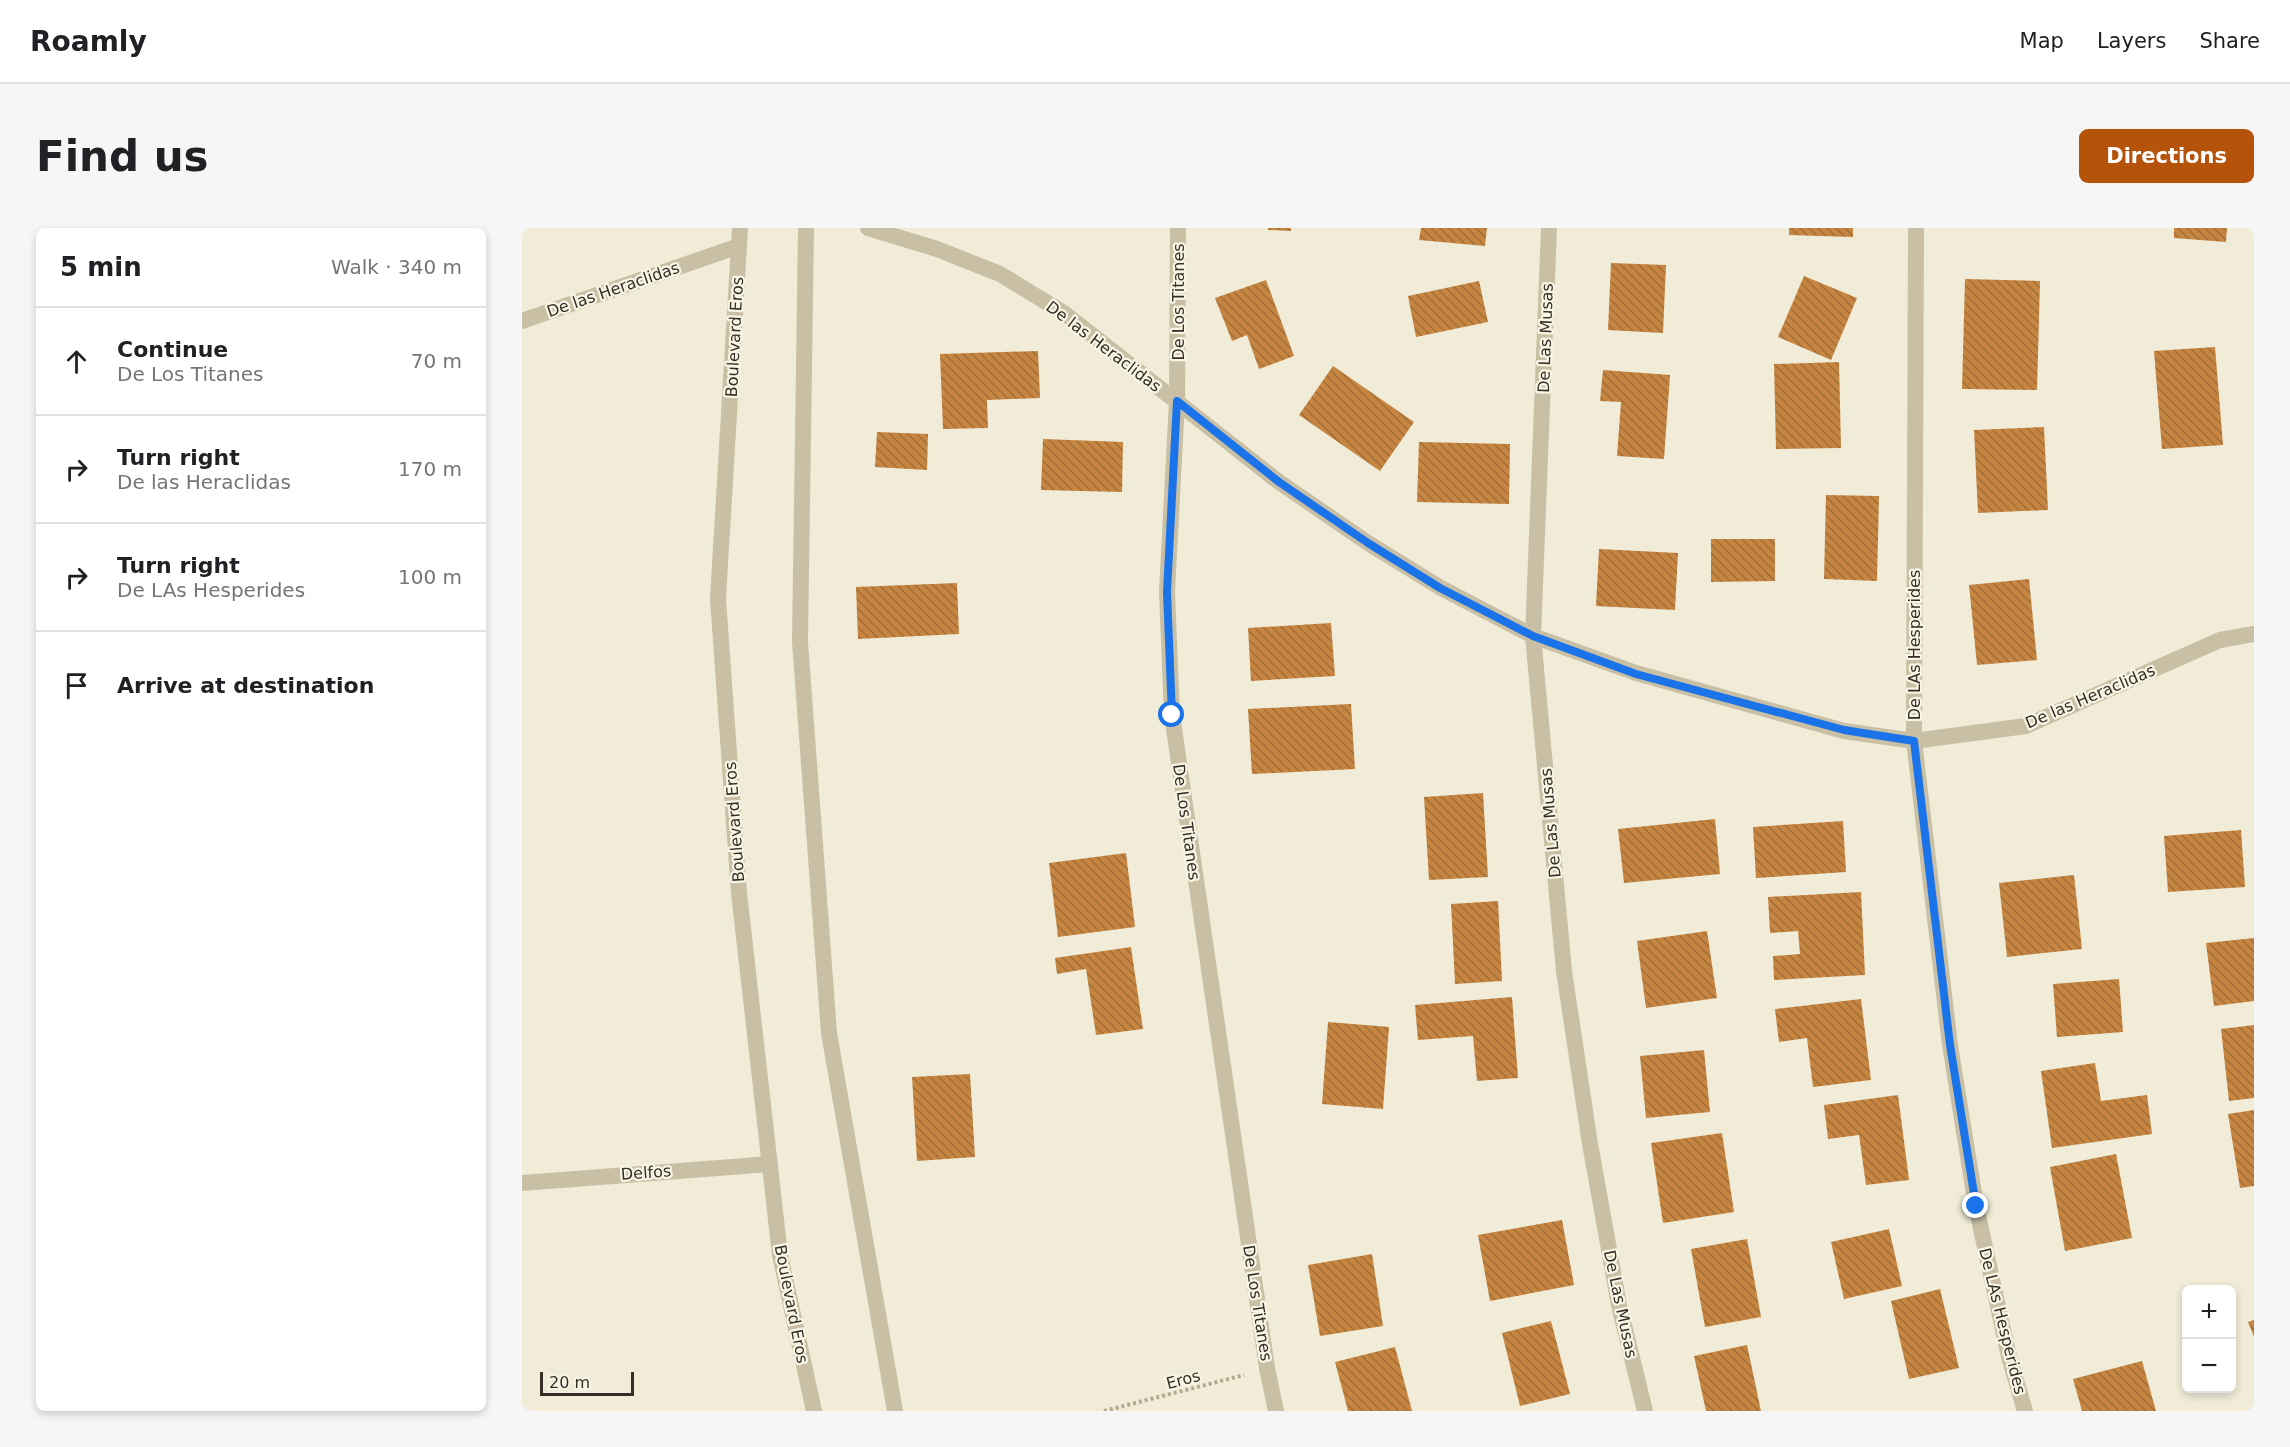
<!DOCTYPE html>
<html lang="en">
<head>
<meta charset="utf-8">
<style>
  :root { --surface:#fff; --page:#f6f6f6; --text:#202124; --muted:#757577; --line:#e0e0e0; --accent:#b45309 }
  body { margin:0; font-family:"DejaVu Sans",sans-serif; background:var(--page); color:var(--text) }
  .controls { position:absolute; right:18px; bottom:18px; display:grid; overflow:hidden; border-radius:9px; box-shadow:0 3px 9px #0003 }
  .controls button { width:54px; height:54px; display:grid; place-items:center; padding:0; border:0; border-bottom:2px solid var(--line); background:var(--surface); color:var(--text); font:30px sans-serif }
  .scale { position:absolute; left:18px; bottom:15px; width:94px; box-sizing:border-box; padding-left:6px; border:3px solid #342e26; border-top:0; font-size:16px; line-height:21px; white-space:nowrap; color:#342e26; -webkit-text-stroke:4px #f9f5e5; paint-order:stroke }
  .stop { position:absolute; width:18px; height:18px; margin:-14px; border:4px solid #1a73e8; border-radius:50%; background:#fff }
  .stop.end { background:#1a73e8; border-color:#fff; box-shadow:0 2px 6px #0008 }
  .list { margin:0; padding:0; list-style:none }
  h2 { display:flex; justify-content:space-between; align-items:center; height:78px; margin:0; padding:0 24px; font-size:26px }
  h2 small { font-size:20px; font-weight:400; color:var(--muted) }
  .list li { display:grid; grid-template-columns:39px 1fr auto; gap:18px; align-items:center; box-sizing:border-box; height:108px; padding:0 24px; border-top:2px solid var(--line) }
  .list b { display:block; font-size:22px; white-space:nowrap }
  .list p { margin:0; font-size:20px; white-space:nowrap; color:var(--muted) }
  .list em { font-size:20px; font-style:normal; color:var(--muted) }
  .icon { flex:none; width:33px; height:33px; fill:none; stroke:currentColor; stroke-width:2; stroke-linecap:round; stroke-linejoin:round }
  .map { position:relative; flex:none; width:1732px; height:1183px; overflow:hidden; border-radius:9px }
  header { display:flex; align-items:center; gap:36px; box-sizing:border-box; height:84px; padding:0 30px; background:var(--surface); border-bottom:2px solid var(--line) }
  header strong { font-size:28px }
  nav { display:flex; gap:33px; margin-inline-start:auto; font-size:21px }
  .intro { display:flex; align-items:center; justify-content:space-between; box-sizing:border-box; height:144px; padding:0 36px }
  h1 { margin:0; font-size:42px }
  .button { padding:15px 27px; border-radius:9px; background:var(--accent); color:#fff; font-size:21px; font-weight:700 }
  main { display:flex; gap:36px; padding:0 36px }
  aside { flex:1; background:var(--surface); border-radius:9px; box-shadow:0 3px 9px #0003 }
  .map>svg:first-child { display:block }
</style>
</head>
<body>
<header>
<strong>Roamly</strong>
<nav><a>Map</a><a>Layers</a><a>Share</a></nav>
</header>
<div class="intro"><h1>Find us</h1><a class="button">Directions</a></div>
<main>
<aside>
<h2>5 min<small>Walk · 340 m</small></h2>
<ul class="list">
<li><svg class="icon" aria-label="ahead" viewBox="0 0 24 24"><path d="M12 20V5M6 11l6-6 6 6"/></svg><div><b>Continue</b><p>De Los Titanes</p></div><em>70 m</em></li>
<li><svg class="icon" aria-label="right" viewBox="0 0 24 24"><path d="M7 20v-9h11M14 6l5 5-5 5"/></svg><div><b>Turn right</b><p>De las Heraclidas</p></div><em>170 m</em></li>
<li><svg class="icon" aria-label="right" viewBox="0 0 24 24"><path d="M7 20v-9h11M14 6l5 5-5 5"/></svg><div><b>Turn right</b><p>De LAs Hesperides</p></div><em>100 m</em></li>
<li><svg class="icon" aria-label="arrive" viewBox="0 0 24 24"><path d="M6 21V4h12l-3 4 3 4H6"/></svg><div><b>Arrive at destination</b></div></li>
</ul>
</aside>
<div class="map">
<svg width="1732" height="1183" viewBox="0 0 1732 1183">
  <defs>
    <pattern id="building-back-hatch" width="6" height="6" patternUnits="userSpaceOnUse" patternTransform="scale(1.5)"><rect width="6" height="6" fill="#c68642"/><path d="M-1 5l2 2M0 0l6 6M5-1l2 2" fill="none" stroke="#a26e37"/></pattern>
  </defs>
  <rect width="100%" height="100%" fill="#f1ecd8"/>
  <!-- building -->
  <g fill="url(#building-back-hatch)">
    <polygon points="746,0 769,0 769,3 746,2"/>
    <polygon points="899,0 965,0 963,18 897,12"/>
    <polygon points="1267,0 1331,0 1331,9 1267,7"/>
    <polygon points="1652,0 1705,0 1704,14 1652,10"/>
    <polygon points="1089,35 1144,37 1141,105 1086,102"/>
    <polygon points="1282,48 1335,70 1309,132 1256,109"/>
    <polygon points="1443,51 1518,53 1515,162 1440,161"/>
    <polygon points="744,52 772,128 737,141 725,107 710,113 693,70"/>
    <polygon points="957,53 966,94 894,109 886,68"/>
    <polygon points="1693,119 1701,217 1640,221 1632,123"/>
    <polygon points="516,123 518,170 465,172 466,200 421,201 418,126"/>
    <polygon points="1317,134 1319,220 1254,221 1252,136"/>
    <polygon points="811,138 892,194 858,243 777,187"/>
    <polygon points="1081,142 1148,147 1142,231 1095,228 1099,174 1078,173"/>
    <polygon points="1522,199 1526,282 1456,285 1452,202"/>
    <polygon points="355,204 406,206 405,242 353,239"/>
    <polygon points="521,211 601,214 600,264 519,262"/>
    <polygon points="897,214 988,216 987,276 895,274"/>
    <polygon points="1304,267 1357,268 1355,353 1302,351"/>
    <polygon points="1189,311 1253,311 1253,353 1189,354"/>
    <polygon points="1077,321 1156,325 1153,382 1074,378"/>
    <polygon points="1507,351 1515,432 1455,437 1447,357"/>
    <polygon points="435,355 437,406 336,411 334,359"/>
    <polygon points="809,395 813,448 729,453 726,400"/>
    <polygon points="829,476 833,541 730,546 726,481"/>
    <polygon points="961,565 966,649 907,652 902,569"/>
    <polygon points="1193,591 1198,646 1102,655 1096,601"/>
    <polygon points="1321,593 1324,644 1234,650 1231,599"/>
    <polygon points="1719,602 1723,659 1646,664 1642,608"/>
    <polygon points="604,625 613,699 536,709 527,635"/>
    <polygon points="1552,647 1560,721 1485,729 1477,655"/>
    <polygon points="1339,664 1343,747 1252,752 1251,728 1278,726 1276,703 1248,705 1246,669"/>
    <polygon points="976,673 980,753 933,756 929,676"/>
    <polygon points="1185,703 1195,770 1124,780 1115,713"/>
    <polygon points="1732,710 1732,773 1692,778 1684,715"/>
    <polygon points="609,719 621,801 574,807 564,741 535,746 533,730"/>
    <polygon points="1597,751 1601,804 1535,809 1531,756"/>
    <polygon points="990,769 996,850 955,853 951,808 896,812 893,777"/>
    <polygon points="1339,771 1349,852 1291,859 1285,810 1257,814 1253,781"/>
    <polygon points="806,794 867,799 861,881 800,876"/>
    <polygon points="1732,797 1732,870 1707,873 1699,801"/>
    <polygon points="1182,822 1188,884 1124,890 1118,828"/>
    <polygon points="1573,835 1579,873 1625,867 1630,906 1530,920 1519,843"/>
    <polygon points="448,846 453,929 395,933 390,849"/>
    <polygon points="1376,867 1387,952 1344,957 1337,907 1306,911 1302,877"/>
    <polygon points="1732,882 1732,958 1718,960 1706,886"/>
    <polygon points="1200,905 1212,984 1141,995 1129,915"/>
    <polygon points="1594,926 1610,1010 1543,1023 1528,939"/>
    <polygon points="1040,992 1052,1057 968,1073 956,1007"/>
    <polygon points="1367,1001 1380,1058 1322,1071 1309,1014"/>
    <polygon points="1225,1011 1239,1089 1183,1099 1169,1021"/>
    <polygon points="850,1026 861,1098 798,1108 786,1037"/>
    <polygon points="1418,1061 1437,1140 1387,1151 1369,1073"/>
    <polygon points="1732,1092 1732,1109 1726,1094"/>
    <polygon points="1029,1093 1048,1166 998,1178 980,1105"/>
    <polygon points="1225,1117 1239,1183 1184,1183 1172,1128"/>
    <polygon points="873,1119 890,1183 826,1183 813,1134"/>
    <polygon points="1620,1133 1634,1183 1560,1183 1551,1151"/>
  </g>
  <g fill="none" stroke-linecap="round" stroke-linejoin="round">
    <!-- path -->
    <polyline stroke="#b4a98f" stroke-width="4" stroke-dasharray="3 3" stroke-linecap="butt" points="582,1183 722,1147"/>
    <!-- minor -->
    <g stroke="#c9bfa5" stroke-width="16">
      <polyline points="218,0 196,371 217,665 258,1027 292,1183"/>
      <polyline points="284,0 278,414 307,805 373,1183"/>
      <polyline points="346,0 415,21 478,46 542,85 757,254 846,315 919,360 1011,408 1114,445 1322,503 1392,513 1504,498 1698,412 1732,406"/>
      <polyline points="656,0 655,173 645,364 650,487 745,1140 754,1183"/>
      <polyline points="1027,0 1011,408 1042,743 1068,916 1097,1077 1123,1183"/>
      <polyline points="1394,0 1392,513 1428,817 1454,978 1487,1129 1503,1183"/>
      <polyline points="0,93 217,18"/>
      <polyline points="0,955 248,936"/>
    </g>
  </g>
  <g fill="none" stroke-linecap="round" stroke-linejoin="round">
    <!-- route -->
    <polyline stroke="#1a73e8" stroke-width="8" points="650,487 645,364 655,173 757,254 846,315 918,360 1011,408 1114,446 1322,502 1392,513 1428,817 1454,978"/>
  </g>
  <g text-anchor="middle" stroke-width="4.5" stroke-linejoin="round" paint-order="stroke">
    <!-- street labels -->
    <g font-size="16" fill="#342e26" stroke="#f9f5e5">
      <text transform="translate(91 61) rotate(-19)" y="6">De las Heraclidas</text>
      <text transform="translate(656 74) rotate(-90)" y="6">De Los Titanes</text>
      <text transform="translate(212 109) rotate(-87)" y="6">Boulevard Eros</text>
      <text transform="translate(1023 110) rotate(-88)" y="6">De Las Musas</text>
      <text transform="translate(582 118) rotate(37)" y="6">De las Heraclidas</text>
      <text transform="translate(1392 417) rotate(-90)" y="6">De LAs Hesperides</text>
      <text transform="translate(1568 468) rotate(-23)" y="6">De las Heraclidas</text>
      <text transform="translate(212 594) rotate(-94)" y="6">Boulevard Eros</text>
      <text transform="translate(665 594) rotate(82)" y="6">De Los Titanes</text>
      <text transform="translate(1028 595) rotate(-95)" y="6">De Las Musas</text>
      <text transform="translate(124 944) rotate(-4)" y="6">Delfos</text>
      <text transform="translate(736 1075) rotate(81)" y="6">De Los Titanes</text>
      <text transform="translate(270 1076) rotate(79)" y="6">Boulevard Eros</text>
      <text transform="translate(1099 1076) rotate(78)" y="6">De Las Musas</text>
      <text transform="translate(1481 1093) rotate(76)" y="6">De LAs Hesperides</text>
      <text transform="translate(661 1151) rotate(-15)" y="6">Eros</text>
    </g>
  </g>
</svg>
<div class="controls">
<button>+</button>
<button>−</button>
</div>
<div class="scale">20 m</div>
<div class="stop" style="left:650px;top:487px"></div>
<div class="stop end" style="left:1454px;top:978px"></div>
</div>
</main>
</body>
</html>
